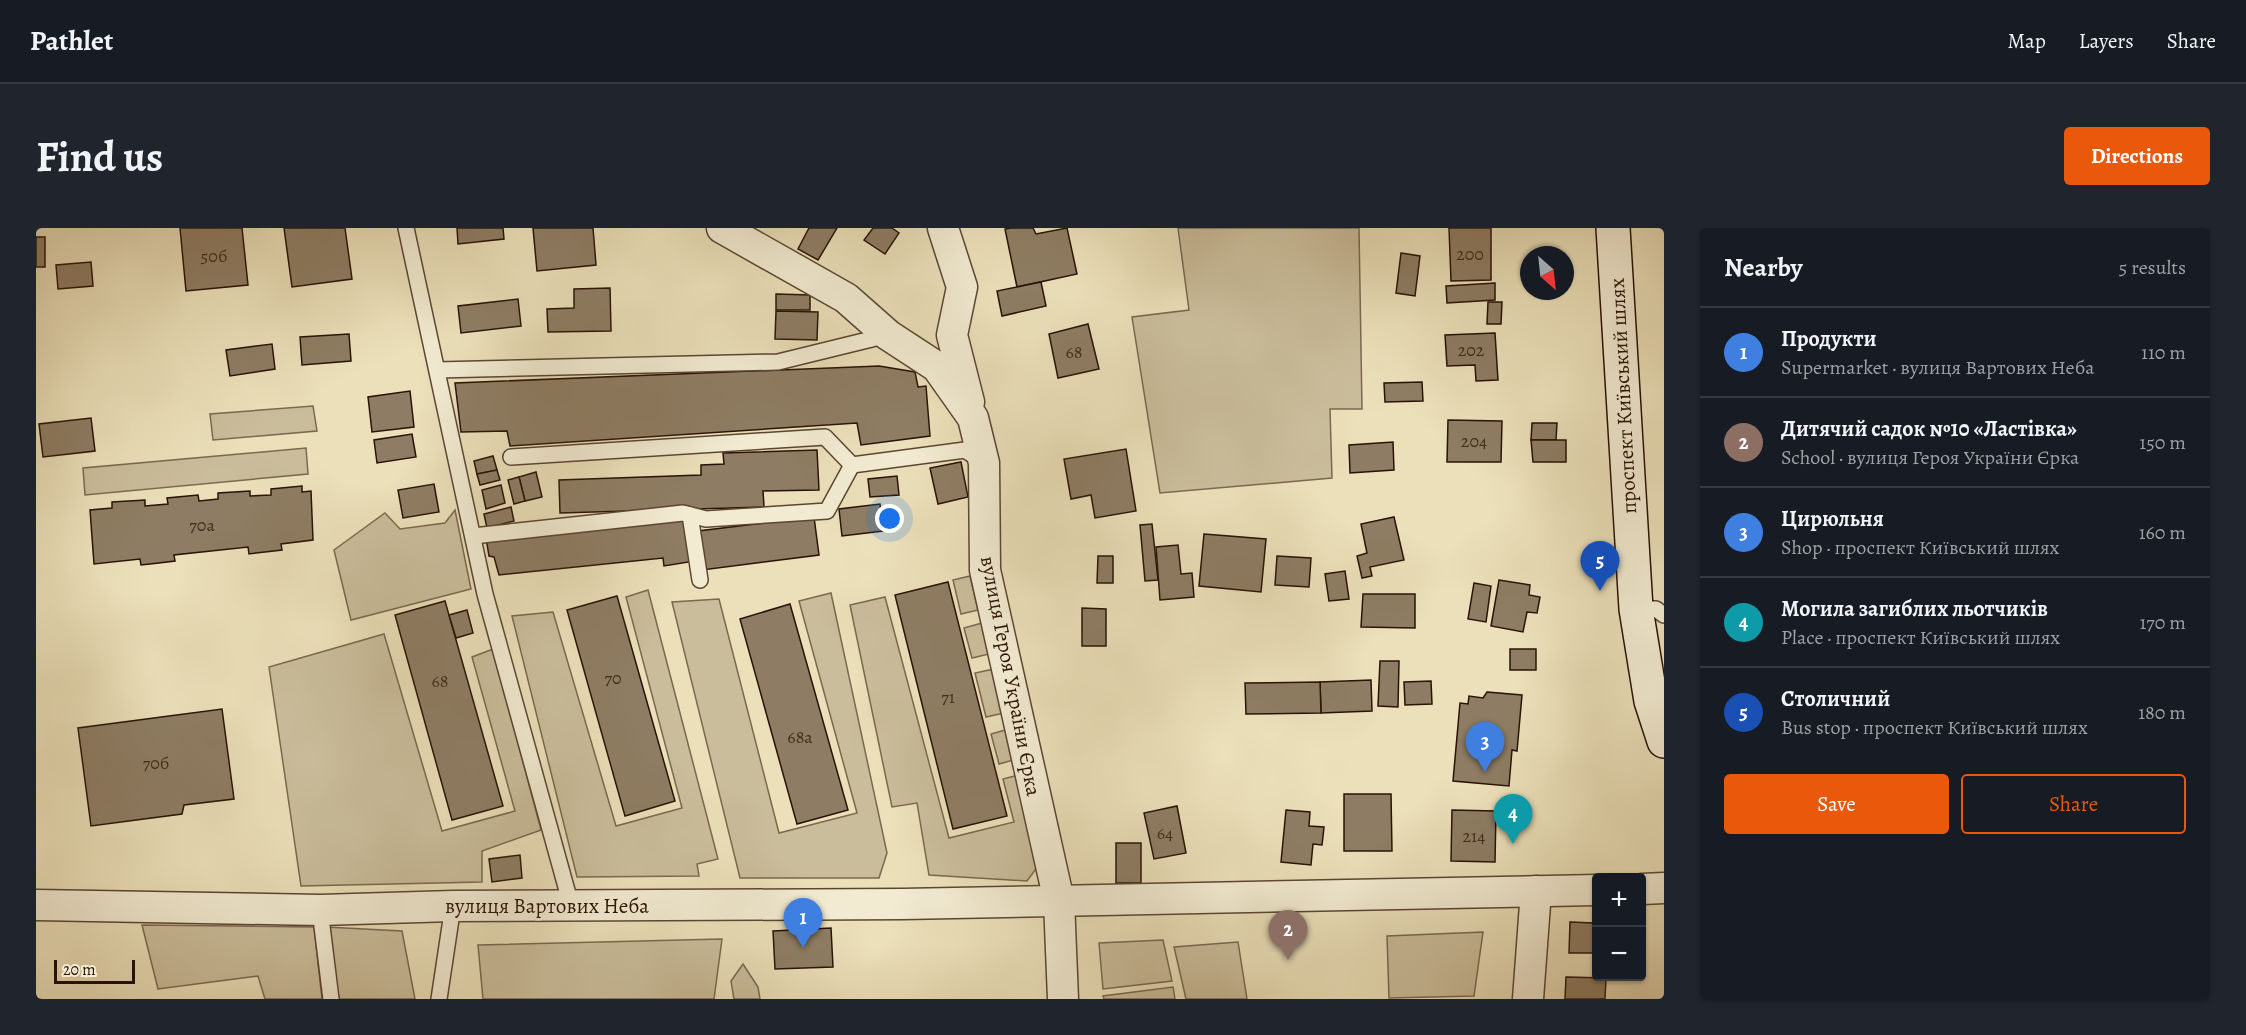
<!DOCTYPE html>
<html lang="en">
<head>
<meta charset="utf-8">
<style>
  :root { --surface:#171b24; --page:#20242c; --text:#f1f3f6; --muted:#9ea1a6; --line:#363941; --accent:#ea580c }
  body { margin:0; font-family:Alegreya,serif; background:var(--page); color:var(--text) }
  .controls { position:absolute; right:18px; bottom:18px; display:grid; overflow:hidden; border-radius:6px; box-shadow:0 2px 4px #0004 }
  .controls button { width:54px; height:54px; display:grid; place-items:center; padding:0; border:0; border-bottom:2px solid var(--line); background:var(--surface); color:var(--text); font:30px sans-serif }
  .compass { position:absolute; left:1484px; top:18px; width:54px; height:54px; border-radius:50%; background:var(--surface); box-shadow:0 2px 4px #0004; rotate:153deg }
  .scale { position:absolute; left:18px; bottom:15px; width:81px; box-sizing:border-box; padding-left:6px; border:3px solid #291206; border-top:0; font-size:16px; line-height:21px; white-space:nowrap; color:#291206; -webkit-text-stroke:4px #f2ebd2; paint-order:stroke }
  .you { position:absolute; left:854px; top:291px; width:21px; height:21px; margin:-15px; border:4px solid #fff; border-radius:50%; background:#1a73e8; box-shadow:0 0 0 9px #1a73e833 }
  .badge { display:grid; place-items:center; width:39px; height:39px; border-radius:50%; background:var(--accent); color:#fff; font-size:20px; font-weight:700 }
  .pin { position:absolute; translate:-50% -50px; filter:drop-shadow(0 2px 3px #0008) }
  .pin::after { content:''; position:absolute; top:32px; width:21px; height:18px; background:inherit; clip-path:polygon(0 0,100% 0,50% 100%) }
  .list { margin:0; padding:0; list-style:none }
  h2 { display:flex; justify-content:space-between; align-items:center; height:78px; margin:0; padding:0 24px; font-size:26px }
  h2 small { font-size:20px; font-weight:400; color:var(--muted) }
  .list li { display:grid; grid-template-columns:39px 1fr auto; gap:18px; align-items:center; box-sizing:border-box; height:90px; padding:0 24px; border-top:2px solid var(--line) }
  .list b { display:block; font-size:22px; white-space:nowrap }
  .list p { margin:0; font-size:20px; white-space:nowrap; color:var(--muted) }
  .list em { font-size:20px; font-style:normal; color:var(--muted) }
  .actions { display:flex; gap:12px; padding:18px 24px }
  .actions a { flex:1; padding:14px 0; border:2px solid var(--accent); border-radius:6px; text-align:center; font-size:21px; color:var(--accent) }
  .actions .main { background:var(--accent); color:#fff }
  .map { position:relative; flex:none; width:1628px; height:771px; overflow:hidden; border-radius:6px }
  header { display:flex; align-items:center; gap:36px; box-sizing:border-box; height:84px; padding:0 30px; background:var(--surface); border-bottom:2px solid var(--line) }
  header strong { font-size:28px }
  nav { display:flex; gap:33px; margin-inline-start:auto; font-size:21px }
  .intro { display:flex; align-items:center; justify-content:space-between; box-sizing:border-box; height:144px; padding:0 36px }
  h1 { margin:0; font-size:42px }
  .button { padding:15px 27px; border-radius:6px; background:var(--accent); color:#fff; font-size:21px; font-weight:700 }
  main { display:flex; gap:36px; padding:0 36px }
  aside { flex:1; background:var(--surface); border-radius:6px; box-shadow:0 2px 4px #0004 }
  .map>svg:first-child { display:block }
</style>
</head>
<body>
<header>
<strong>Pathlet</strong>
<nav><a>Map</a><a>Layers</a><a>Share</a></nav>
</header>
<div class="intro"><h1>Find us</h1><a class="button">Directions</a></div>
<main>
<div class="map">
<svg width="1628" height="771" viewBox="0 0 1628 771">
  <rect width="100%" height="100%" fill="#ebe0ba"/>
  <filter id="stains"><feTurbulence type="fractalNoise" baseFrequency=".00333" numOctaves="4"/><feColorMatrix values="0 0 0 0 .2 0 0 0 0 .09 0 0 0 0 .02 0 0 0 .5 -.17"/></filter>
  <radialGradient id="worn" r=".72"><stop offset=".6" stop-color="#630" stop-opacity="0"/><stop offset="1" stop-color="#630" stop-opacity=".3"/></radialGradient>
  <!-- green -->
  <g fill="#cabd9b" stroke="#7a6850" stroke-width="1.5">
    <polygon points="1142,0 1323,0 1326,181 1294,181 1296,250 1124,265 1096,89 1153,82"/>
    <polygon points="277,178 281,203 177,212 174,186"/>
    <polygon points="270,220 272,246 49,267 47,240"/>
    <polygon points="419,282 435,361 315,392 298,322 349,285 364,301 409,295"/>
    <polygon points="934,348 942,382 925,386 917,352"/>
    <polygon points="612,362 682,631 661,636 663,648 541,649 476,388 517,384 580,598 646,580 590,369"/>
    <polygon points="795,365 851,625 843,650 704,650 636,374 683,371 743,605 821,585 763,373"/>
    <polygon points="849,369 913,610 978,594 967,551 986,546 1005,634 991,653 893,647 881,575 856,579 814,377"/>
    <polygon points="946,395 953,426 936,430 928,400"/>
    <polygon points="348,406 406,603 479,583 436,429 457,421 505,602 446,623 446,654 265,658 233,439"/>
    <polygon points="958,441 968,485 950,489 939,445"/>
    <polygon points="973,501 981,531 963,536 955,506"/>
    <polygon points="106,697 278,699 286,771 229,771 222,748 122,761"/>
    <polygon points="290,699 366,703 379,771 303,771"/>
    <polygon points="1447,704 1438,768 1353,770 1351,708"/>
    <polygon points="686,711 678,771 447,771 442,717"/>
    <polygon points="1127,712 1136,753 1067,761 1063,715"/>
    <polygon points="1202,714 1211,771 1150,771 1138,719"/>
    <polygon points="707,736 722,759 724,771 698,771 695,753"/>
    <polygon points="1137,759 1139,771 1068,771 1067,768"/>
  </g>
  <!-- building -->
  <g fill="#8e7d64" stroke="#291206" stroke-width="1.5">
    <polygon points="144,0 206,0 212,57 150,63"/>
    <polygon points="248,0 309,0 316,51 256,59"/>
    <polygon points="421,0 467,0 468,11 422,16"/>
    <polygon points="497,0 557,0 560,37 501,43"/>
    <polygon points="773,0 801,0 782,32 762,21"/>
    <polygon points="837,0 856,0 863,5 849,26 828,12"/>
    <polygon points="975,0 997,0 1000,6 1031,0 1041,46 981,59 969,1"/>
    <polygon points="1413,0 1455,0 1455,52 1415,53"/>
    <rect x="0" y="9" width="9" height="30"/>
    <polygon points="1365,25 1384,28 1379,68 1360,65"/>
    <polygon points="55,34 57,58 22,61 20,37"/>
    <polygon points="1005,54 1010,78 966,88 961,63"/>
    <polygon points="1459,55 1459,72 1411,75 1410,58"/>
    <polygon points="574,60 575,103 512,104 511,81 538,80 538,61"/>
    <polygon points="740,66 774,67 774,82 740,82"/>
    <polygon points="482,71 485,98 425,105 422,78"/>
    <polygon points="1452,74 1466,74 1465,96 1451,96"/>
    <polygon points="740,83 782,84 781,112 739,111"/>
    <polygon points="1052,96 1063,141 1022,150 1013,106"/>
    <polygon points="1459,105 1462,152 1440,153 1439,137 1411,138 1409,107"/>
    <polygon points="313,106 315,133 266,137 264,109"/>
    <polygon points="236,116 239,141 194,148 190,122"/>
    <polygon points="843,138 879,144 882,159 890,158 894,208 825,217 821,195 474,218 471,203 425,204 419,155"/>
    <polygon points="1386,154 1387,173 1349,174 1348,155"/>
    <polygon points="374,163 378,199 336,204 332,169"/>
    <polygon points="55,190 59,223 7,229 3,196"/>
    <polygon points="1412,192 1466,193 1465,234 1411,234"/>
    <polygon points="1496,195 1521,195 1520,212 1495,212"/>
    <polygon points="376,206 380,229 341,235 338,212"/>
    <polygon points="1495,212 1530,212 1530,234 1497,234"/>
    <polygon points="1357,214 1358,242 1314,245 1313,217"/>
    <polygon points="1090,221 1100,283 1059,290 1055,267 1035,271 1028,231"/>
    <polygon points="781,222 783,262 727,263 728,279 524,285 523,252 665,247 665,237 688,236 687,225"/>
    <polygon points="457,228 461,242 441,246 438,233"/>
    <polygon points="925,234 932,269 902,276 894,240"/>
    <polygon points="461,242 464,252 444,257 441,246"/>
    <polygon points="500,244 506,269 489,273 483,249"/>
    <polygon points="861,248 863,267 834,269 832,251"/>
    <polygon points="483,249 489,273 478,276 472,252"/>
    <polygon points="398,256 403,284 367,290 362,262"/>
    <polygon points="465,257 469,275 450,281 446,262"/>
    <polygon points="266,258 266,264 275,263 277,312 245,316 246,322 220,325 213,326 212,319 138,327 139,333 114,336 105,337 104,331 58,336 54,282 76,280 76,274 109,272 109,278 132,276 131,270 162,267 163,273 182,271 182,265 214,263 214,268 235,267 235,261"/>
    <polygon points="844,276 847,303 806,308 803,281"/>
    <polygon points="475,279 478,293 451,300 448,286"/>
    <polygon points="648,289 659,333 628,338 627,330 463,347 458,329 453,328 450,310"/>
    <polygon points="778,289 783,327 666,342 662,303"/>
    <polygon points="1358,289 1368,332 1334,339 1336,348 1326,350 1321,328 1331,325 1325,296"/>
    <polygon points="1116,296 1122,352 1109,353 1104,297"/>
    <polygon points="1168,306 1230,311 1225,364 1163,358"/>
    <polygon points="1142,317 1145,346 1156,345 1158,369 1124,372 1120,319"/>
    <polygon points="1062,328 1077,328 1077,355 1061,355"/>
    <polygon points="1241,328 1275,330 1273,359 1239,357"/>
    <polygon points="1309,343 1313,371 1293,373 1289,346"/>
    <polygon points="1463,352 1494,357 1493,367 1504,369 1501,385 1491,384 1487,404 1455,398"/>
    <polygon points="912,354 971,588 917,601 859,367"/>
    <polygon points="1438,355 1455,358 1450,394 1432,391"/>
    <polygon points="1327,366 1379,366 1379,400 1325,399"/>
    <polygon points="581,368 639,573 589,588 531,382"/>
    <polygon points="409,373 467,578 416,592 359,387"/>
    <polygon points="754,376 812,582 761,596 704,391"/>
    <polygon points="1046,380 1070,381 1070,418 1046,418"/>
    <polygon points="431,382 437,405 420,410 413,387"/>
    <rect x="1474" y="421" width="26" height="21"/>
    <polygon points="1344,433 1363,433 1362,479 1342,478"/>
    <polygon points="1335,452 1336,483 1285,485 1284,454"/>
    <polygon points="1395,453 1396,476 1369,477 1368,454"/>
    <polygon points="1284,454 1285,485 1210,486 1209,455"/>
    <polygon points="1451,464 1486,467 1481,523 1476,522 1473,558 1417,553 1424,475 1432,476 1433,468 1447,470"/>
    <polygon points="186,481 198,571 148,577 146,586 55,598 42,500"/>
    <polygon points="1308,566 1355,566 1356,623 1308,623"/>
    <polygon points="1141,578 1150,625 1118,631 1108,585"/>
    <polygon points="1250,582 1274,584 1273,598 1288,599 1286,617 1277,616 1275,637 1245,634"/>
    <polygon points="1416,582 1460,583 1459,634 1415,633"/>
    <rect x="1080" y="615" width="25" height="40"/>
    <polygon points="484,627 486,650 456,654 453,631"/>
    <polygon points="1534,694 1558,695 1557,725 1533,725"/>
    <polygon points="795,700 797,739 739,741 737,703"/>
    <polygon points="1530,749 1570,750 1569,771 1529,771"/>
  </g>
  <g fill="none" stroke-linecap="round" stroke-linejoin="round">
    <defs>
      <g id="service">
        <polyline points="370,0 449,366 535,677"/>
        <polyline points="401,142 742,134 852,107"/>
        <polyline points="475,229 789,209 816,237 929,222 947,234"/>
        <polyline points="654,287 664,352"/>
        <polyline points="437,308 647,285 670,291 791,283 816,237"/>
        <polyline points="1600,381 1620,381 1628,387"/>
        <polyline points="284,682 295,771"/>
        <polyline points="403,771 417,678"/>
      </g>
      <g id="minor">
        <polyline points="686,0 810,70 852,107 901,139 937,190 948,235 949,342 1023,673 1027,771"/>
        <polyline points="907,0 926,59 916,107 933,174"/>
        <polyline points="1606,661 1628,660"/>
        <polyline points="0,677 284,682 417,678 867,676 1560,662"/>
        <polyline points="1492,771 1500,663"/>
      </g>
      <polyline id="secondary" points="1577,0 1600,381 1615,473 1628,513"/>
    </defs>
    <!-- service casing -->
    <use href="#service" stroke="#5a4633" stroke-width="18"/>
    <!-- minor casing -->
    <use href="#minor" stroke="#5a4633" stroke-width="33"/>
    <!-- secondary casing -->
    <use href="#secondary" stroke="#291206" stroke-width="36"/>
    <!-- service -->
    <use href="#service" stroke="#f2ebd2" stroke-width="15"/>
    <!-- minor -->
    <use href="#minor" stroke="#f2ebd2" stroke-width="30"/>
    <!-- secondary -->
    <use href="#secondary" stroke="#f2ebd2" stroke-width="33"/>
  </g>
  <g text-anchor="middle" stroke-width="5" stroke-linejoin="round" paint-order="stroke">
    <!-- number labels -->
    <g font-size="18" fill="#422d1e">
      <text x="1434" y="32">200</text>
      <text x="178" y="34">50б</text>
      <text x="1435" y="128">202</text>
      <text x="1038" y="130">68</text>
      <text x="1438" y="219">204</text>
      <text x="166" y="303">70а</text>
      <text x="577" y="456">70</text>
      <text x="404" y="459">68</text>
      <text x="912" y="475">71</text>
      <text x="764" y="515">68а</text>
      <text x="120" y="541">70б</text>
      <text x="1129" y="611">64</text>
      <text x="1438" y="614">214</text>
    </g>
    <!-- street labels -->
    <g font-size="21" fill="#291206" stroke="#f2ebd2">
      <text transform="translate(1587 168) rotate(-93)" y="7">проспект Київський шлях</text>
      <text transform="translate(975 448) rotate(79)" y="7">вулиця Героя України Єрка</text>
      <text x="511" y="685">вулиця Вартових Неба</text>
    </g>
  </g>
  <rect width="100%" height="100%" filter="url(#stains)"/>
  <rect width="100%" height="100%" fill="url(#worn)"/>
</svg>
<div class="controls">
<button>+</button>
<button>−</button>
</div>
<svg class="compass" viewBox="-18 -18 36 36"><path d="M0-13l5 13h-10z" fill="#e53935"/><path d="M0 13l5-13h-10z" fill="#9ea1a6"/></svg>
<div class="scale">20 m</div>
<div class="you"></div>
<div class="pin badge" style="left:767px;top:720px;background:#3f7fe0">1</div>
<div class="pin badge" style="left:1252px;top:732px;background:#8d6e63">2</div>
<div class="pin badge" style="left:1449px;top:544px;background:#3f7fe0">3</div>
<div class="pin badge" style="left:1477px;top:616px;background:#0f9aa8">4</div>
<div class="pin badge" style="left:1564px;top:363px;background:#1a4fb4">5</div>
</div>
<aside>
<h2>Nearby<small>5 results</small></h2>
<ul class="list">
<li><span class="badge" style="background:#3f7fe0">1</span><div><b>Продукти</b><p>Supermarket · вулиця Вартових Неба</p></div><em>110 m</em></li>
<li><span class="badge" style="background:#8d6e63">2</span><div><b>Дитячий садок №10 «Ластівка»</b><p>School · вулиця Героя України Єрка</p></div><em>150 m</em></li>
<li><span class="badge" style="background:#3f7fe0">3</span><div><b>Цирюльня</b><p>Shop · проспект Київський шлях</p></div><em>160 m</em></li>
<li><span class="badge" style="background:#0f9aa8">4</span><div><b>Могила загиблих льотчиків</b><p>Place · проспект Київський шлях</p></div><em>170 m</em></li>
<li><span class="badge" style="background:#1a4fb4">5</span><div><b>Столичний</b><p>Bus stop · проспект Київський шлях</p></div><em>180 m</em></li>
</ul>
<div class="actions"><a class="main">Save</a><a>Share</a></div>
</aside>
</main>
</body>
</html>
